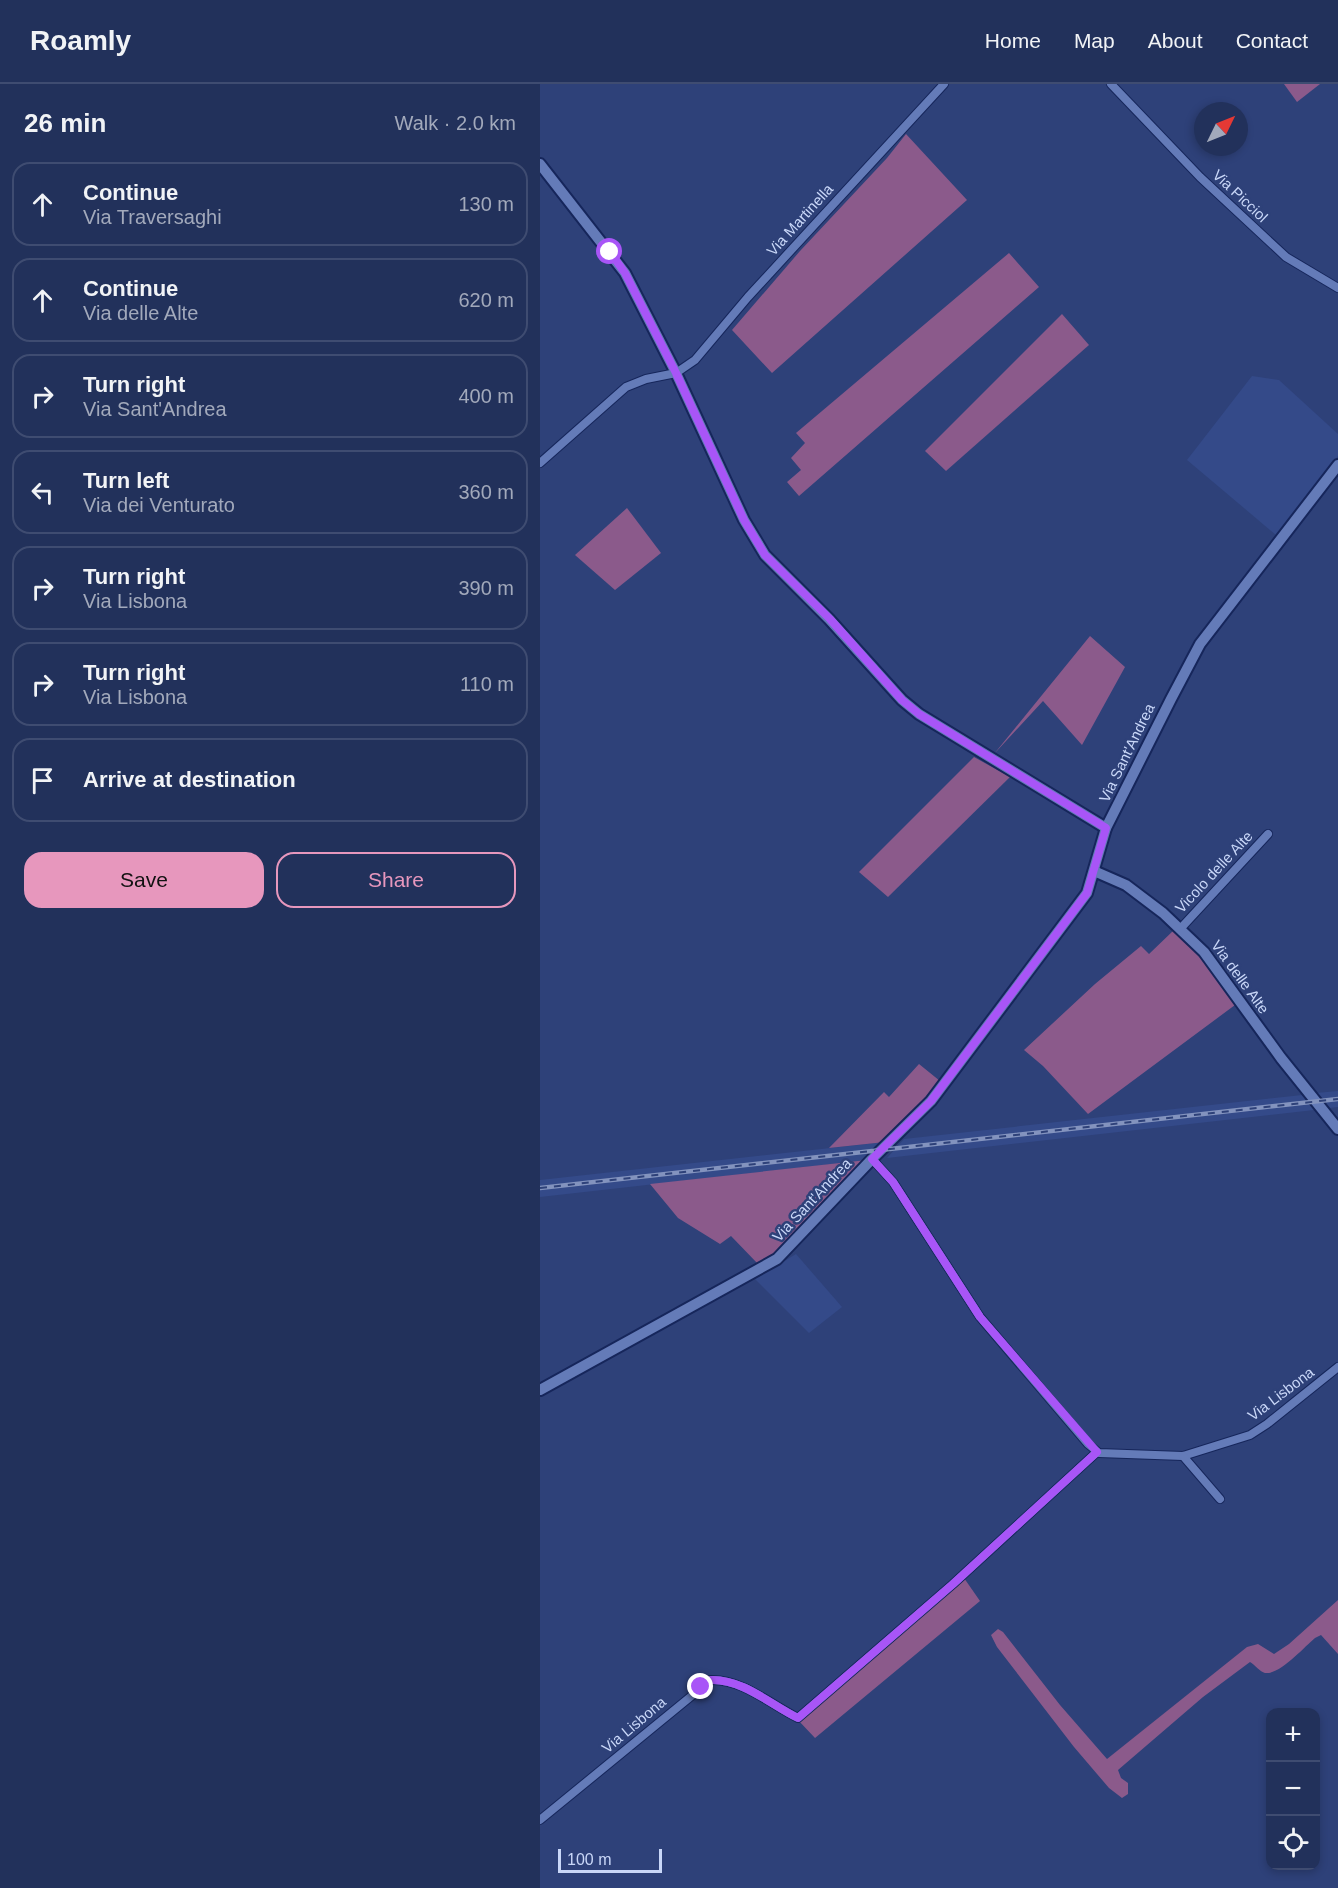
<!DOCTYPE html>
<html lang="en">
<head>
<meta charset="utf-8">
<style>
  :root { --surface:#22315b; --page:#2e3d64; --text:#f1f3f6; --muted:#a2a9bb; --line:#3f4c71; --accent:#e797bd }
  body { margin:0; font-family:Helvetica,sans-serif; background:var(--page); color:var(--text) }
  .controls { position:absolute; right:18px; bottom:18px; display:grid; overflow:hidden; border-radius:12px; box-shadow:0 3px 9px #0003 }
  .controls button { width:54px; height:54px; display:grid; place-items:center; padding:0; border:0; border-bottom:2px solid var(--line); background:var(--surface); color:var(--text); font:30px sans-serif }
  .compass { position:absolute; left:654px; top:18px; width:54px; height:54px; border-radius:50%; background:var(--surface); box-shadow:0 3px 9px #0003; rotate:47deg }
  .scale { position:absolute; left:18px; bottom:15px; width:104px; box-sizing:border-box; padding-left:6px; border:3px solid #c9d7f8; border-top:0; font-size:16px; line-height:21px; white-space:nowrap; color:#c9d7f8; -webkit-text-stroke:4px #2e4179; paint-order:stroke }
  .stop { position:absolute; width:18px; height:18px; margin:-14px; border:4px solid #a855f7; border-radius:50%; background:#fff }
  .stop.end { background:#a855f7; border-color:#fff; box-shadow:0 2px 6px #0008 }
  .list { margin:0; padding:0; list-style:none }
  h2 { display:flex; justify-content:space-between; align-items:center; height:78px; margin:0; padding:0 24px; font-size:26px }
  h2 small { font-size:20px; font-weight:400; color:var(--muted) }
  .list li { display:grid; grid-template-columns:39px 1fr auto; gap:18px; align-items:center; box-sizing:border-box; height:84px; margin:0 12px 12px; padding:0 12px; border:2px solid var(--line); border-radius:18px }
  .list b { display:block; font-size:22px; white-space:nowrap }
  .list p { margin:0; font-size:20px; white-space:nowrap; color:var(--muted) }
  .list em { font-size:20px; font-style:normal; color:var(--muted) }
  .actions { display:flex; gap:12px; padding:18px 24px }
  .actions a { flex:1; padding:14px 0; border:2px solid var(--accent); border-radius:18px; text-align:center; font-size:21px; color:var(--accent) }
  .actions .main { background:var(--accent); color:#111 }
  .icon { flex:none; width:33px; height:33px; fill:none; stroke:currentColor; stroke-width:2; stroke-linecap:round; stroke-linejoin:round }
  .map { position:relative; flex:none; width:798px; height:1804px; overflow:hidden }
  header { display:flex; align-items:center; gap:36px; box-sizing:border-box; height:84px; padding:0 30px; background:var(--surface); border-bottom:2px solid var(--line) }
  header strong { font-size:28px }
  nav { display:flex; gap:33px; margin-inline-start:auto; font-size:21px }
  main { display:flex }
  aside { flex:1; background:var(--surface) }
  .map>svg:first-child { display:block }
</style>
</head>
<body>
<header>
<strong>Roamly</strong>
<nav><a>Home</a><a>Map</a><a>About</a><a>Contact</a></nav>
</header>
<main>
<aside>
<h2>26 min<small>Walk · 2.0 km</small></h2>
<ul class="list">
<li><svg class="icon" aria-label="ahead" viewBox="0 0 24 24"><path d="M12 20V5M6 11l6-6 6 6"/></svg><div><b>Continue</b><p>Via Traversaghi</p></div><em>130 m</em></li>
<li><svg class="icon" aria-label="ahead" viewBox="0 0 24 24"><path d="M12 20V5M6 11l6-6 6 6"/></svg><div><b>Continue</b><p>Via delle Alte</p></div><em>620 m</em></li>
<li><svg class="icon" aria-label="right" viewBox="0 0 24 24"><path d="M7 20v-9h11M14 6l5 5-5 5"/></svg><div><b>Turn right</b><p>Via Sant'Andrea</p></div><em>400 m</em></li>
<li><svg class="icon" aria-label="left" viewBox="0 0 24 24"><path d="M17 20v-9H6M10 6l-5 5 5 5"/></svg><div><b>Turn left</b><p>Via dei Venturato</p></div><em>360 m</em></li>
<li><svg class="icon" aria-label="right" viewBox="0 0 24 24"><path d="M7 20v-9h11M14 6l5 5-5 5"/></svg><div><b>Turn right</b><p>Via Lisbona</p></div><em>390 m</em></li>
<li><svg class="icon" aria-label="right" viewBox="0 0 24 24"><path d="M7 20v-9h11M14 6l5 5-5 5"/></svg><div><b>Turn right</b><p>Via Lisbona</p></div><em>110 m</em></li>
<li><svg class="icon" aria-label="arrive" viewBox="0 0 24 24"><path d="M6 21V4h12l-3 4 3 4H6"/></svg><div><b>Arrive at destination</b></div></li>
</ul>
<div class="actions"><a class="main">Save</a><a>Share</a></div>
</aside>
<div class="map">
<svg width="798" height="1804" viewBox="0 0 798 1804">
  <rect width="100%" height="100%" fill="#2e4179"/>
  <!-- built -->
  <g fill="#344a89">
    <polygon points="712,292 739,296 798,350 798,372 736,451 647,376"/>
    <polygon points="798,1007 798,1023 789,1024 776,1009"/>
    <polygon points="762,1011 774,1026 347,1074 364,1055"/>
    <polygon points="345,1058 327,1076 0,1113 0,1096"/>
    <polygon points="256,1170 302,1223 269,1249 215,1195"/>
  </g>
  <!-- green -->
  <g fill="#8b5a8b">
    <polygon points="744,0 780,0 757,18"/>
    <polygon points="366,50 427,116 232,289 192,246 260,167 347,74"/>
    <polygon points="469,169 499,203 259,412 247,398 261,386 251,374 265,359 256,349"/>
    <polygon points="522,230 549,261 406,387 385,367"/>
    <polygon points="87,424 121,469 75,506 35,471"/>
    <polygon points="550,552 585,583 542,661 503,617 454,670"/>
    <polygon points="434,673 470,693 348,813 319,788"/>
    <polygon points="634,846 665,879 695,921 548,1030 503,982 484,966 555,900 601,862 609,870"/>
    <polygon points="379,980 400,997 345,1058 289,1064 344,1008 349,1013"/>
    <polygon points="327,1076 249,1160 218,1180 191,1152 180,1160 138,1134 110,1100"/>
    <polygon points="424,1494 440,1517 275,1654 258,1636 342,1567"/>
    <path d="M 798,1516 L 798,1570 L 781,1551 L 775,1554 C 764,1563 740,1591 725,1589 C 720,1588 715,1581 710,1578 L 663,1613 L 578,1686 L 581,1694 L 588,1699 L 588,1710 L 582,1714 L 569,1704 L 534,1663 L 457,1563 L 451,1551 L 458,1545 L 463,1548 L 520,1621 L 567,1675 L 707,1563 L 718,1560 L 734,1570 L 749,1560 Z"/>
  </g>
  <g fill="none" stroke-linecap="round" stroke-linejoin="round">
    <defs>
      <g id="street">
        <polyline points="571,0 660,93 746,173 798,204"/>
        <polyline points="0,379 86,303 106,295 136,289 155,276 208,213 404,0"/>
        <polyline points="641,844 728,750"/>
        <polyline points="332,1075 353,1098 440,1233 548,1360 559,1369 643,1372 710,1351 727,1340 798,1283"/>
        <polyline points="643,1372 680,1415"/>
        <path d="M 0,1736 L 171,1596 C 203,1595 231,1621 258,1634 L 413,1500 L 557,1368"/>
      </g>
      <g id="secondary">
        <polyline points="0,80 85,189 136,289 204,436 225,471 289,535 362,616 379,630 566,744"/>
        <polyline points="554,787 586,801 623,829 664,868 741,974 798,1045"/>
        <polyline points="0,1306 237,1175 332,1075 391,1017 547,809 566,744 631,615 660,560 798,381"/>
      </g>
    </defs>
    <!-- street casing -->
    <use href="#street" stroke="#16265b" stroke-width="10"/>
    <!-- secondary casing -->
    <use href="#secondary" stroke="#16265b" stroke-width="14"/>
    <!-- street -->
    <use href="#street" stroke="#647bb8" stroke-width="8"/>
    <!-- secondary -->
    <use href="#secondary" stroke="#647bb8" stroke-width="10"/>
    <defs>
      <polyline id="rail" points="0,1104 798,1015"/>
    </defs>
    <!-- rail casing -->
    <use href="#rail" stroke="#8393be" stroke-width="4.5"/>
    <!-- rail -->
    <use href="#rail" stroke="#2e4179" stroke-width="2" stroke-dasharray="7" stroke-linecap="butt"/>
  </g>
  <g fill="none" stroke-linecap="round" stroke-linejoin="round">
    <!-- route -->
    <path stroke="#a855f7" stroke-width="8" d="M 70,168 L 85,189 L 136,289 L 204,436 L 225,471 L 290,535 L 362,616 L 379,630 L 566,744 L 547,809 L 391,1017 L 332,1075 L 353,1098 L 440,1233 L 557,1368 L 413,1500 L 258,1634 C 231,1621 203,1595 171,1596 L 161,1603"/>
  </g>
  <g text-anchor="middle" stroke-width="5" stroke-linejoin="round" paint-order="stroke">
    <!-- street labels -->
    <g font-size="15" fill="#c9d7f8" stroke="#2e4179">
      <text transform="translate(700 112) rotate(43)" y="5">Via Picciol</text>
      <text transform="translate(260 136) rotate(-48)" y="5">Via Martinella</text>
      <text transform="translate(587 669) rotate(-64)" y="5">Via Sant'Andrea</text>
      <text transform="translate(674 788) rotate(-47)" y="5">Vicolo delle Alte</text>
      <text transform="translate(700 893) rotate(54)" y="5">Via delle Alte</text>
      <text transform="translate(272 1116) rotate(-47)" y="5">Via Sant'Andrea</text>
      <text transform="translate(741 1310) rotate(-37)" y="5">Via Lisbona</text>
      <text transform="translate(94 1641) rotate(-40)" y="5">Via Lisbona</text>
    </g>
  </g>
</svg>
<div class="controls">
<button>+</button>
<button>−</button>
<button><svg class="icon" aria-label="locate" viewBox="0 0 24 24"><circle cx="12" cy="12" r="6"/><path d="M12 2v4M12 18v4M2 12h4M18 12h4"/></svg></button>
</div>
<svg class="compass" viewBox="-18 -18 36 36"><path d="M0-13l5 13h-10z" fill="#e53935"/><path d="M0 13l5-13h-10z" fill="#a2a9bb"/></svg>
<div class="scale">100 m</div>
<div class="stop" style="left:70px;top:168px"></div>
<div class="stop end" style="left:161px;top:1603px"></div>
</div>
</main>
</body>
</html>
